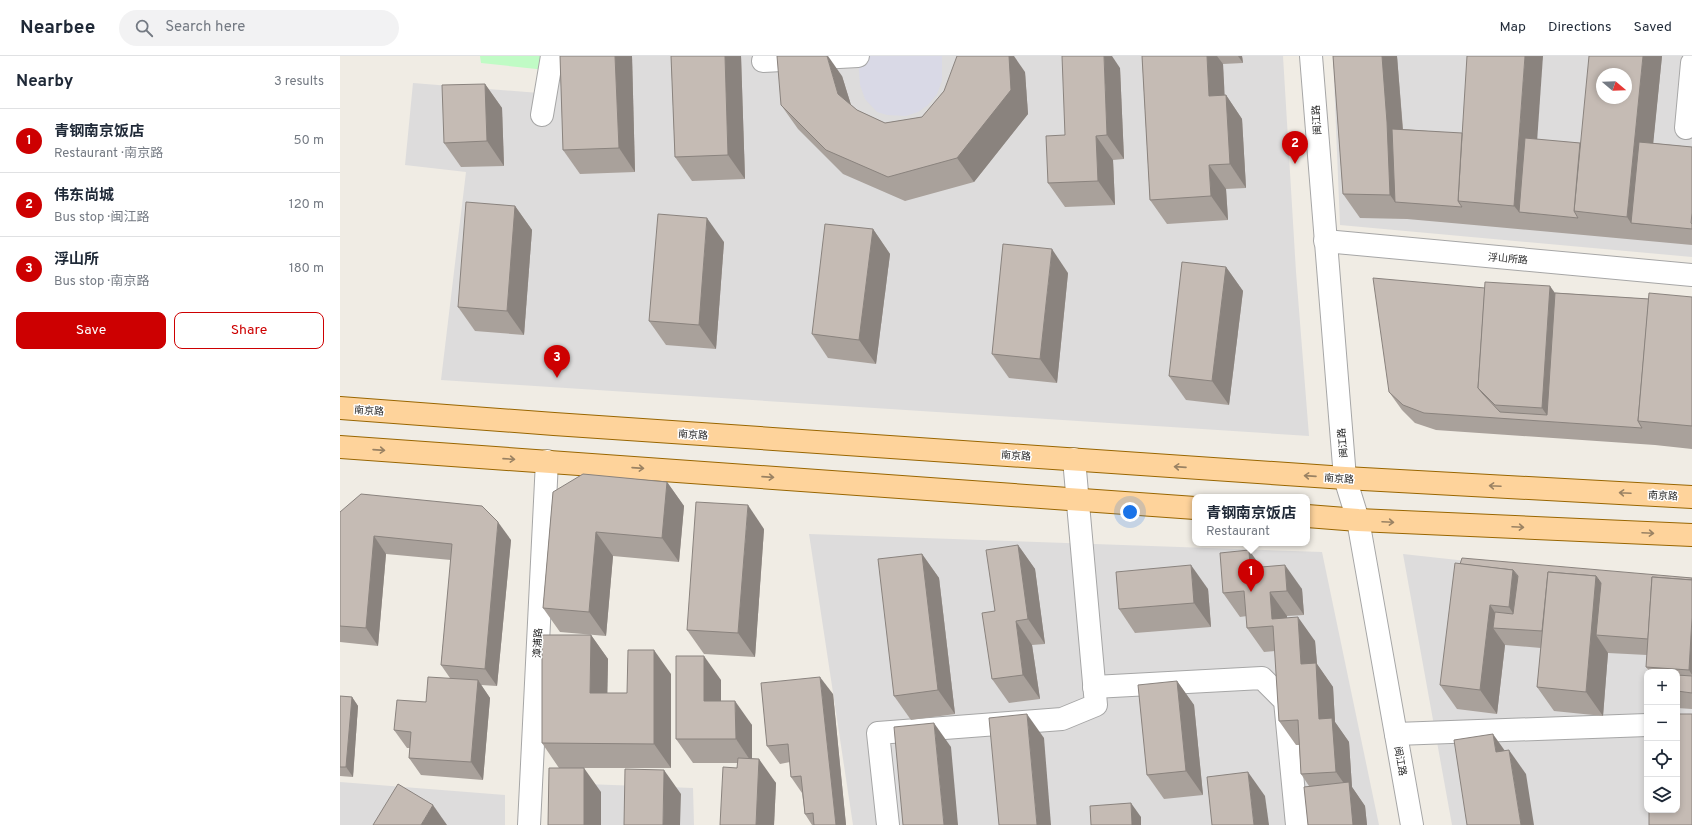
<!DOCTYPE html>
<html lang="en">
<head>
<meta charset="utf-8">
<style>
  :root { --surface:#fff; --page:#f2f2f3; --text:#1f2937; --muted:#747a83; --line:#e0e1e3; --accent:#cd0001 }
  body { margin:0; font-family:Overpass,"Noto Sans SC",sans-serif; background:var(--page); color:var(--text) }
  .controls { position:absolute; right:12px; bottom:12px; display:grid; overflow:hidden; border-radius:8px; box-shadow:0 2px 6px #0003 }
  .controls button { width:36px; height:36px; display:grid; place-items:center; padding:0; border:0; border-bottom:1px solid var(--line); background:var(--surface); color:var(--text); font:20px sans-serif }
  .compass { position:absolute; left:1256px; top:12px; width:36px; height:36px; border-radius:50%; background:var(--surface); box-shadow:0 2px 6px #0003; rotate:109deg }
  .you { position:absolute; left:790px; top:456px; width:14px; height:14px; margin:-10px; border:3px solid #fff; border-radius:50%; background:#1a73e8; box-shadow:0 0 0 6px #1a73e833 }
  .badge { display:grid; place-items:center; width:26px; height:26px; border-radius:50%; background:var(--accent); color:#fff; font-size:13px; font-weight:700 }
  .pin { position:absolute; translate:-50% -33px; filter:drop-shadow(0 1px 2px #0008) }
  .pin::after { content:''; position:absolute; top:21px; width:14px; height:12px; background:inherit; clip-path:polygon(0 0,100% 0,50% 100%) }
  .popup { position:absolute; left:852px; top:438px; width:118px; height:52px; box-sizing:border-box; display:grid; place-content:center; border-radius:8px; background:var(--surface); filter:drop-shadow(0 1px 3px #0005); font-size:13px; white-space:nowrap; color:var(--muted) }
  .popup b { font-size:15px; color:var(--text) }
  .popup::after { content:''; position:absolute; left:50%; top:100%; margin-left:-8px; border:8px solid transparent; border-top-color:var(--surface) }
  .list { margin:0; padding:0; list-style:none }
  h2 { display:flex; justify-content:space-between; align-items:center; height:52px; margin:0; padding:0 16px; font-size:17px }
  h2 small { font-size:13px; font-weight:400; color:var(--muted) }
  .list li { display:grid; grid-template-columns:26px 1fr auto; gap:12px; align-items:center; box-sizing:border-box; height:64px; padding:0 16px; border-top:1px solid var(--line) }
  .list b { display:block; font-size:15px; white-space:nowrap }
  .list p { margin:0; font-size:13px; white-space:nowrap; color:var(--muted) }
  .list em { font-size:13px; font-style:normal; color:var(--muted) }
  .actions { display:flex; gap:8px; padding:12px 16px }
  .actions a { flex:1; padding:9px 0; border:1px solid var(--accent); border-radius:8px; text-align:center; font-size:14px; color:var(--accent) }
  .actions .main { background:var(--accent); color:#fff }
  .icon { flex:none; width:22px; height:22px; fill:none; stroke:currentColor; stroke-width:2; stroke-linecap:round; stroke-linejoin:round }
  .map { position:relative; flex:none; width:1352px; height:769px; overflow:hidden }
  header { display:flex; align-items:center; gap:24px; box-sizing:border-box; height:56px; padding:0 20px; background:var(--surface); border-bottom:1px solid var(--line) }
  header strong { font-size:19px }
  nav { display:flex; gap:22px; margin-inline-start:auto; font-size:14px }
  .search { width:280px; height:36px; background:var(--page); display:flex; align-items:center; gap:10px; box-sizing:border-box; padding:0 14px; border-radius:22px; color:var(--muted); font-size:15px }
  main { display:flex }
  aside { flex:1; background:var(--surface) }
  .map>svg:first-child { display:block }
</style>
</head>
<body>
<header>
<strong>Nearbee</strong>
<div class="search"><svg class="icon" aria-label="search" viewBox="0 0 24 24"><circle cx="10" cy="10" r="6"/><path d="M15 15l6 6"/></svg>Search here</div>
<nav><a>Map</a><a>Directions</a><a>Saved</a></nav>
</header>
<main>
<aside>
<h2>Nearby<small>3 results</small></h2>
<ul class="list">
<li><span class="badge">1</span><div><b>青钢南京饭店</b><p>Restaurant · 南京路</p></div><em>50 m</em></li>
<li><span class="badge">2</span><div><b>伟东尚城</b><p>Bus stop · 闽江路</p></div><em>120 m</em></li>
<li><span class="badge">3</span><div><b>浮山所</b><p>Bus stop · 南京路</p></div><em>180 m</em></li>
</ul>
<div class="actions"><a class="main">Save</a><a>Share</a></div>
</aside>
<div class="map">
<svg width="1352" height="769" viewBox="0 0 1352 769">
  <rect width="100%" height="100%" fill="#f0ece4"/>
  <!-- residential -->
  <g fill="#dddcdc" fill-rule="evenodd">
    <polygon points="218,0 943,0 956,216 969,380 101,324 126,116 65,109 73,27 212,38"/>
    <path d="M 993,0 L 1352,0 L 1352,201 L 1000,169 ZM 1262,18 L 1286,18 L 1286,42 L 1262,42 Z"/>
    <polygon points="469,478 982,496 1039,769 513,769"/>
    <path d="M 1063,498 L 1352,530 L 1352,769 L 1112,769 ZM 1307,616 L 1337,616 L 1337,754 L 1307,754 Z"/>
    <polygon points="0,726 165,739 165,769 0,769"/>
    <polygon points="219,727 353,732 354,769 215,769"/>
  </g>
  <!-- park -->
  <polygon fill="#c0fbc5" points="140,0 208,0 206,14 141,7"/>
  <!-- plaza -->
  <polygon fill="#d9d9e6" points="518,0 602,0 602,25 597,38 588,49 578,56 566,60 547,59 537,56 525,43 520,29"/>
  <g fill="none" stroke-linecap="round" stroke-linejoin="round">
    <defs>
      <g id="minor">
        <polyline points="971,0 1005,422 1018,464 1072,769"/>
        <polyline points="423,5 518,0"/>
        <polyline points="202,59 212,0"/>
        <polyline points="1346,72 1352,7"/>
        <polyline points="985,185 1352,219"/>
        <polyline points="754,631 922,622 945,645 957,769"/>
        <polyline points="1056,678 1307,669"/>
        <polyline points="189,769 207,405"/>
        <polyline points="548,769 538,677 722,663 756,649 734,403"/>
      </g>
      <g id="major">
        <polyline points="0,352 214,368 1005,422 1352,441"/>
        <polyline points="0,391 855,452"/>
        <polyline points="967,460 1018,464 1352,479"/>
      </g>
    </defs>
    <!-- minor casing -->
    <use href="#minor" stroke="#a6a6a6" stroke-width="24"/>
    <!-- major casing -->
    <use href="#major" stroke="#960" stroke-width="24"/>
    <!-- minor -->
    <use href="#minor" stroke="#fff" stroke-width="22"/>
    <!-- major -->
    <use href="#major" stroke="#fed39b" stroke-width="22"/>
  </g>
  <!-- wall -->
  <g fill="#a9a19b">
    <polygon points="220,0 292,0 295,116 240,118 223,94"/>
    <polygon points="331,0 401,0 405,123 352,125 335,101"/>
    <polygon points="802,0 902,0 903,7 883,8 884,39 886,39 902,63 906,132 886,133 888,164 827,168 810,144"/>
    <polygon points="993,0 1057,0 1063,73 1240,87 1322,0 1313,87 1352,91 1352,189 1134,169 1067,163 1020,162 1003,138"/>
    <polygon points="780,12 784,103 773,104 775,149 725,151 708,127"/>
    <polygon points="685,16 688,58 634,126 565,145 503,118 458,73 441,49 502,20 511,49 517,54 545,67 582,61 604,35"/>
    <polygon points="145,28 162,52 164,110 121,111 104,87"/>
    <polygon points="175,150 192,174 184,279 135,275 118,251"/>
    <polygon points="533,173 550,198 536,308 488,302 472,278"/>
    <polygon points="384,186 376,293 326,289 309,265"/>
    <polygon points="886,211 903,235 889,349 846,344 829,320"/>
    <polygon points="728,217 717,327 669,322 652,298"/>
    <polygon points="1145,232 1309,243 1352,241 1352,393 1315,389 1096,374 1075,367 1062,354 1049,336"/>
    <polygon points="327,426 344,450 339,506 273,500 266,580 220,576 203,552 213,436"/>
    <polygon points="0,456 171,484 157,630 141,629 150,642 143,724 81,719 69,702 70,692 67,692 54,674 86,646 110,622 101,609 111,504 46,498 38,590 0,586"/>
    <polygon points="424,473 415,601 364,598 347,574"/>
    <polygon points="678,489 695,513 705,588 692,589 700,643 669,647 652,623 655,555"/>
    <polygon points="909,494 920,511 962,533 964,559 947,560 947,562 975,585 977,608 993,631 995,666 1009,686 1012,731 1025,750 1027,769 968,769 969,730 961,718 959,689 956,689 939,665 935,595 924,596 907,572 907,560 900,561 883,537"/>
    <polygon points="582,498 599,522 615,658 571,664 554,640"/>
    <polygon points="1120,508 1352,522 1352,653 1337,652 1337,616 1310,616 1306,611 1307,599 1268,597 1263,660 1214,655 1197,631 1201,592 1165,589 1157,658 1117,653 1100,629"/>
    <polygon points="868,533 871,571 795,577 779,553"/>
    <polygon points="251,579 268,603 267,637 287,637 331,618 331,712 219,712 202,687"/>
    <polygon points="381,624 381,645 412,669 412,703 436,727 434,769 380,769 397,712 398,707 353,707 336,683"/>
    <polygon points="837,625 854,649 863,739 824,743 807,719"/>
    <polygon points="493,638 506,769 472,769 465,758 462,737 451,721 450,706 440,708 427,690"/>
    <polygon points="0,640 12,641 18,650 13,721 0,720"/>
  </g>
  <!-- shaded-wall -->
  <g fill="#8a837e">
    <polygon points="275,0 292,0 295,116 279,92"/>
    <polygon points="385,0 401,0 405,123 388,99"/>
    <polygon points="487,0 488,0 502,20 515,62 498,38"/>
    <polygon points="669,0 674,0 685,16 688,58 634,126 617,102"/>
    <polygon points="764,0 772,0 780,12 784,103 767,79"/>
    <polygon points="867,0 877,0 883,8 886,64 869,40"/>
    <polygon points="898,0 902,0 903,7"/>
    <polygon points="1042,0 1057,0 1064,90 1055,146 1050,139"/>
    <polygon points="1185,0 1203,0 1192,158 1179,156 1174,150"/>
    <polygon points="1303,0 1322,0 1305,169 1291,167 1287,161"/>
    <polygon points="145,28 162,52 164,110 147,85"/>
    <polygon points="886,39 902,63 906,132 890,108"/>
    <polygon points="756,80 773,104 775,149 758,125"/>
    <polygon points="869,109 886,133 888,164 871,140"/>
    <polygon points="175,150 192,174 184,279 167,255"/>
    <polygon points="367,162 384,186 376,293 359,269"/>
    <polygon points="533,173 550,198 536,308 519,284"/>
    <polygon points="712,193 728,217 717,327 700,303"/>
    <polygon points="886,211 903,235 889,349 872,325"/>
    <polygon points="1210,230 1227,254 1211,365 1202,352"/>
    <polygon points="327,426 344,450 339,506 322,482"/>
    <polygon points="408,449 424,473 415,601 398,577"/>
    <polygon points="158,466 171,484 157,630 145,613"/>
    <polygon points="256,476 273,500 266,580 249,556"/>
    <polygon points="34,480 46,498 38,590 26,572"/>
    <polygon points="678,489 695,513 705,588 688,563"/>
    <polygon points="909,494 926,518 910,512"/>
    <polygon points="582,498 599,522 615,658 598,634"/>
    <polygon points="851,509 868,533 871,571 854,547"/>
    <polygon points="945,509 962,533 964,559 947,535"/>
    <polygon points="1173,514 1190,538 1184,574 1169,551"/>
    <polygon points="1256,520 1273,544 1256,579 1268,597 1263,660 1246,636"/>
    <polygon points="930,536 947,560 949,587 932,563"/>
    <polygon points="1150,549 1166,573 1153,572 1165,589 1157,658 1140,634"/>
    <polygon points="958,561 975,585 977,608 993,631 995,666 1009,686 1012,731 1025,750 1027,769 1013,769 1010,736 996,716 979,663 961,608"/>
    <polygon points="1352,562 1352,619 1349,614"/>
    <polygon points="676,565 692,589 700,643 683,619"/>
    <polygon points="251,579 268,603 267,661 250,637"/>
    <polygon points="314,594 331,618 331,712 314,688"/>
    <polygon points="364,600 381,624 381,669 364,645"/>
    <polygon points="480,621 493,638 506,769 496,769"/>
    <polygon points="138,624 150,642 143,724 131,706"/>
    <polygon points="837,625 854,649 863,739 846,715"/>
    <polygon points="12,641 18,650 13,721 6,711"/>
    <polygon points="395,645 412,669 412,707 396,683"/>
    <polygon points="687,658 704,682 711,769 697,769"/>
    <polygon points="594,667 611,691 618,769 604,769"/>
    <polygon points="1153,678 1170,702 1156,696"/>
    <polygon points="1169,694 1186,718 1194,769 1181,769"/>
    <polygon points="419,703 436,727 434,769 416,769"/>
    <polygon points="244,712 261,736 261,769 244,769"/>
    <polygon points="324,714 341,738 340,769 323,769"/>
    <polygon points="908,716 925,740 929,769 914,769"/>
    <polygon points="791,747 801,761 801,769 792,769"/>
    <polygon points="93,749 107,769 81,769"/>
  </g>
  <!-- building -->
  <g fill="#c5bbb4" stroke="#8a837e" fill-rule="evenodd">
    <polygon points="220,0 275,0 279,92 223,94"/>
    <polygon points="331,0 385,0 388,99 335,101"/>
    <polygon points="437,0 487,0 498,38 517,54 545,67 582,61 604,35 617,0 669,0 671,34 617,102 548,121 486,94 441,49"/>
    <polygon points="722,0 764,0 767,79 756,80 758,125 708,127 706,80 725,79"/>
    <polygon points="802,0 867,0 869,40 886,39 890,108 869,109 871,140 810,144"/>
    <polygon points="993,0 1042,0 1047,66 1050,139 1003,138"/>
    <polygon points="1127,0 1185,0 1174,150 1118,145"/>
    <path d="M 1249,0 L 1303,0 L 1287,161 L 1234,155 ZM 1262,18 L 1286,18 L 1286,42 L 1262,42 Z"/>
    <polygon points="145,28 147,85 104,87 102,29"/>
    <polygon points="1052,73 1122,77 1118,145 1122,151 1055,146"/>
    <polygon points="1185,82 1240,87 1234,155 1238,162 1179,156"/>
    <polygon points="1299,86 1352,91 1352,157 1351,167 1352,168 1352,173 1291,167"/>
    <polygon points="126,146 175,150 167,255 118,251"/>
    <polygon points="318,158 367,162 359,269 309,265"/>
    <polygon points="485,168 533,173 519,284 472,278"/>
    <polygon points="663,188 712,193 700,303 652,298"/>
    <polygon points="842,206 886,211 872,325 829,320"/>
    <polygon points="1033,222 1145,232 1138,332 1143,338 1160,356 1207,359 1215,237 1309,243 1298,365 1302,372 1084,357 1063,349 1049,336"/>
    <polygon points="1145,226 1210,230 1202,352 1155,349 1138,332"/>
    <polygon points="1309,237 1352,241 1352,370 1298,365"/>
    <polygon points="243,418 327,426 322,482 256,476 249,556 203,552 213,436"/>
    <polygon points="21,438 142,450 158,466 145,613 101,609 112,488 34,480 26,572 0,570 0,456"/>
    <polygon points="356,446 408,449 398,577 347,574"/>
    <polygon points="678,489 688,563 676,565 683,619 652,623 642,557 655,555 646,494"/>
    <polygon points="909,494 910,512 945,509 947,535 930,536 932,563 958,561 961,608 976,607 979,663 992,662 996,716 961,718 958,664 939,665 933,570 907,572 904,535 883,537 880,497"/>
    <polygon points="582,498 598,634 554,640 538,503"/>
    <polygon points="1122,502 1352,522 1352,524 1312,521 1308,583 1256,579 1261,527 1256,520 1208,516 1202,575 1153,572 1155,556 1173,558 1178,520 1173,514 1120,508"/>
    <polygon points="1115,507 1173,514 1169,551 1150,549 1140,634 1100,629"/>
    <polygon points="851,509 854,547 779,553 776,516"/>
    <polygon points="1208,516 1256,520 1246,636 1197,631"/>
    <polygon points="1312,521 1352,524 1352,562 1349,614 1306,611"/>
    <polygon points="202,579 251,579 250,637 287,637 288,594 314,594 314,688 202,687"/>
    <polygon points="336,600 364,600 364,645 395,645 396,683 336,683"/>
    <polygon points="1337,619 1352,620 1352,637 1337,635"/>
    <polygon points="88,621 138,624 131,706 69,702 71,676 54,674 57,644 86,646"/>
    <polygon points="480,621 496,769 474,769 473,757 465,758 461,720 451,721 448,688 427,690 421,627"/>
    <polygon points="837,625 846,715 807,719 798,629"/>
    <polygon points="0,640 12,641 6,711 0,711"/>
    <polygon points="687,658 697,769 659,769 649,662"/>
    <polygon points="1337,658 1352,658 1352,769 1309,769 1309,754 1337,754"/>
    <polygon points="1306,659 1307,659 1307,699"/>
    <polygon points="594,667 604,769 563,769 554,671"/>
    <polygon points="1153,678 1156,696 1169,694 1181,769 1127,769 1114,684"/>
    <polygon points="398,702 419,703 416,769 380,769 383,711 397,712"/>
    <polygon points="209,712 244,712 244,769 208,769"/>
    <polygon points="285,713 324,714 323,769 284,769"/>
    <polygon points="908,716 914,769 872,769 867,721"/>
    <polygon points="1009,726 1013,769 968,769 964,731"/>
    <polygon points="58,728 93,749 81,769 33,769"/>
    <polygon points="791,747 792,769 751,769 750,750"/>
  </g>
  <!-- one-way arrows -->
  <defs><path id="oneway-shaft" d="M-6 0H5M1.5-3L5.5 0L1.5 3" fill="none" stroke-width="1.6" stroke-linecap="round" stroke-linejoin="round"/></defs>
  <g stroke="#9a8263">
    <use href="#oneway-shaft" transform="translate(39 394) rotate(4)"/>
    <use href="#oneway-shaft" transform="translate(169 403) rotate(4)"/>
    <use href="#oneway-shaft" transform="translate(840 411) rotate(-176)"/>
    <use href="#oneway-shaft" transform="translate(298 412) rotate(4)"/>
    <use href="#oneway-shaft" transform="translate(970 420) rotate(-176)"/>
    <use href="#oneway-shaft" transform="translate(428 421) rotate(4)"/>
    <use href="#oneway-shaft" transform="translate(1155 430) rotate(-177)"/>
    <use href="#oneway-shaft" transform="translate(1285 437) rotate(-177)"/>
    <use href="#oneway-shaft" transform="translate(1048 466) rotate(3)"/>
    <use href="#oneway-shaft" transform="translate(1178 471) rotate(3)"/>
    <use href="#oneway-shaft" transform="translate(1308 477) rotate(3)"/>
  </g>
  <g text-anchor="middle" stroke-width="3" stroke-linejoin="round" paint-order="stroke">
    <!-- street labels -->
    <g font-size="10" fill="#1f1f1f" stroke="#fff">
      <text transform="translate(976 64) rotate(-94)" y="4">闽江路</text>
      <text transform="translate(1168 202) rotate(5)" y="4">浮山所路</text>
      <text transform="translate(29 354) rotate(4)" y="4">南京路</text>
      <text transform="translate(353 378) rotate(4)" y="4">南京路</text>
      <text transform="translate(1002 387) rotate(-95)" y="4">闽江路</text>
      <text transform="translate(676 399) rotate(4)" y="4">南京路</text>
      <text transform="translate(999 422) rotate(4)" y="4">南京路</text>
      <text transform="translate(1323 439) rotate(3)" y="4">南京路</text>
      <text transform="translate(197 587) rotate(-87)" y="4">漳浦路</text>
      <text transform="translate(1061 705) rotate(80)" y="4">闽江路</text>
    </g>
  </g>
</svg>
<div class="controls">
<button>+</button>
<button>−</button>
<button><svg class="icon" aria-label="locate" viewBox="0 0 24 24"><circle cx="12" cy="12" r="6"/><path d="M12 2v4M12 18v4M2 12h4M18 12h4"/></svg></button>
<button><svg class="icon" aria-label="layers" viewBox="0 0 24 24"><path d="M12 4l9 5-9 5-9-5zM3 14l9 5 9-5"/></svg></button>
</div>
<svg class="compass" viewBox="-18 -18 36 36"><path d="M0-13l5 13h-10z" fill="#e53935"/><path d="M0 13l5-13h-10z" fill="#747a83"/></svg>
<div class="you"></div>
<div class="pin badge" style="left:911px;top:536px">1</div>
<div class="popup"><b>青钢南京饭店</b>Restaurant</div>
<div class="pin badge" style="left:955px;top:108px">2</div>
<div class="pin badge" style="left:217px;top:322px">3</div>
</div>
</main>
</body>
</html>
